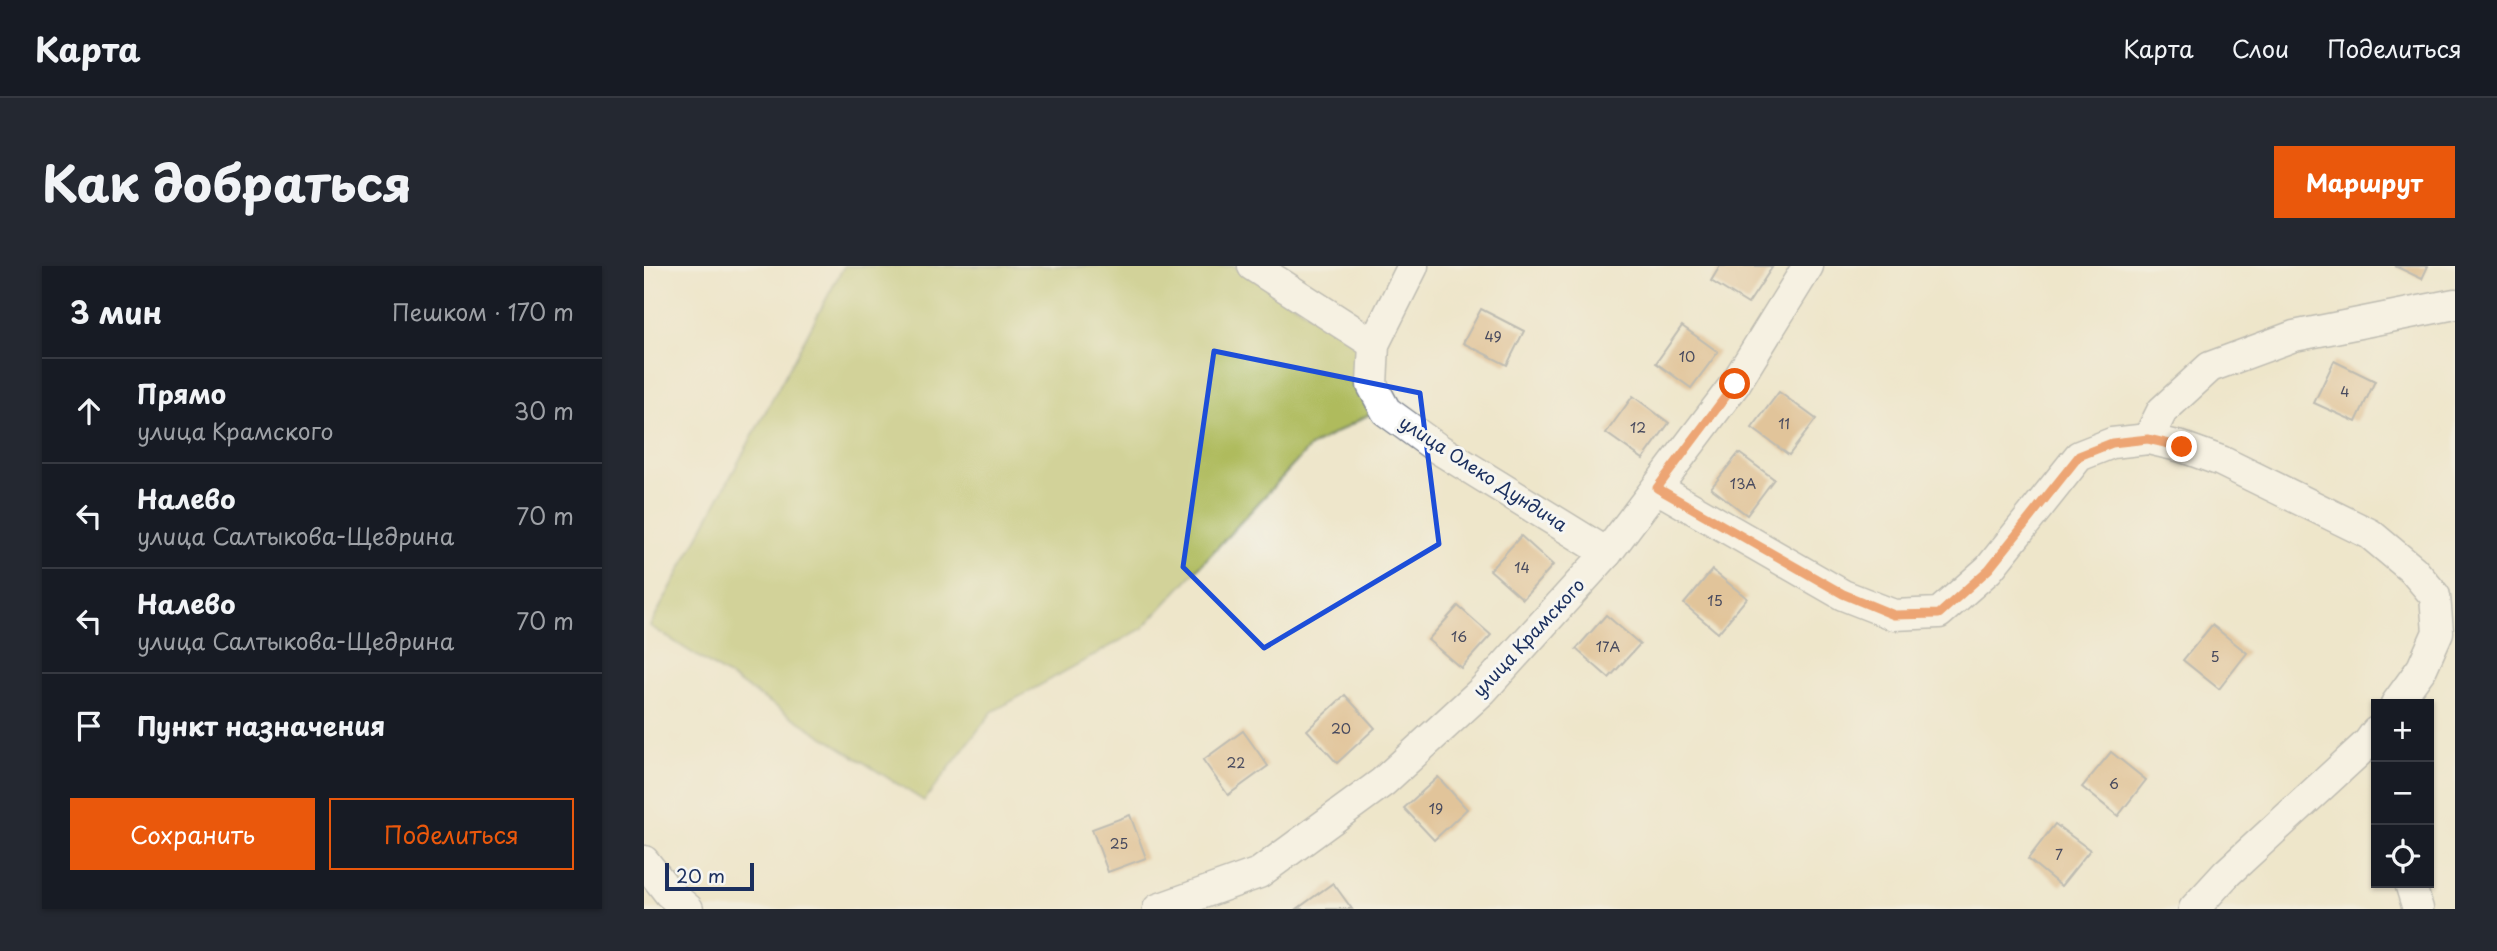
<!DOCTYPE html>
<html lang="ru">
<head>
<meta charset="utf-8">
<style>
  :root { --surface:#171b24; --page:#242831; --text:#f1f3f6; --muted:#9ea1a6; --line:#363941; --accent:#ea580c }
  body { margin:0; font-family:"Playpen Sans",sans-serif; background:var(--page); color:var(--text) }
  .controls { position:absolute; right:21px; bottom:21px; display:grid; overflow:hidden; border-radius:0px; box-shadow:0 2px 5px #0004 }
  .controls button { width:63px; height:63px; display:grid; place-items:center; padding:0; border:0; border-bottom:2px solid var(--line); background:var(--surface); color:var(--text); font:35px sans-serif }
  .scale { position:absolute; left:21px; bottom:18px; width:89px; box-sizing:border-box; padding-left:7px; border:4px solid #1b2f5e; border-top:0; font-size:19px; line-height:24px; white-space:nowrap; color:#1b2f5e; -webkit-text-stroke:5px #f6f6f2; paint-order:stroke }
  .stop { position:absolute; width:21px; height:21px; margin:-16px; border:5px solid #ea580c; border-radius:50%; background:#fff }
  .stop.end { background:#ea580c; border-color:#fff; box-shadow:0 2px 7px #0008 }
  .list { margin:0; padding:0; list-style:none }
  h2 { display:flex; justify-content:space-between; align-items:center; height:91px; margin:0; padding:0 28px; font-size:30px }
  h2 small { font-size:23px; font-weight:400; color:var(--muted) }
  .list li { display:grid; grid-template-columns:46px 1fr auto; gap:21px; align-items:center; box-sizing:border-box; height:105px; padding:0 28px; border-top:2px solid var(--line) }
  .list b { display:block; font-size:26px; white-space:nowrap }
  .list p { margin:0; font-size:23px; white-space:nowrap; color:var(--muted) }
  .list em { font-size:23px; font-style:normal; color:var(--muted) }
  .actions { display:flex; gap:14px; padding:21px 28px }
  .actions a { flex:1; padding:16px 0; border:2px solid var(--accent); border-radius:0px; text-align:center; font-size:24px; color:var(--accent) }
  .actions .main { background:var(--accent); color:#fff }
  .icon { flex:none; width:38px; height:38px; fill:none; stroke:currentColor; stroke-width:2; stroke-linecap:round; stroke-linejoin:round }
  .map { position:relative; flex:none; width:1811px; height:643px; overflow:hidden; border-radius:0px }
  header { display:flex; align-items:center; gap:42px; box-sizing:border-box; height:98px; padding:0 35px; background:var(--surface); border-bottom:2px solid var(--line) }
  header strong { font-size:33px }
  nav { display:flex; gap:38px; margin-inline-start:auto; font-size:24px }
  .intro { display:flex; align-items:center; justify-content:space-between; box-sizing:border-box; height:168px; padding:0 42px }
  h1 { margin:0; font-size:49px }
  .button { padding:18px 32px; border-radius:0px; background:var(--accent); color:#fff; font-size:24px; font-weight:700 }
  main { display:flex; gap:42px; padding:0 42px }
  aside { flex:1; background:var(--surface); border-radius:0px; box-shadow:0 2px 5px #0004 }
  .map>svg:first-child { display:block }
</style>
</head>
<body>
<header>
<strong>Карта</strong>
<nav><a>Карта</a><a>Слои</a><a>Поделиться</a></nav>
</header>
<div class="intro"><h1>Как добраться</h1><a class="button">Маршрут</a></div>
<main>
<aside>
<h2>3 мин<small>Пешком · 170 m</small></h2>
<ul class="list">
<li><svg class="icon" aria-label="ahead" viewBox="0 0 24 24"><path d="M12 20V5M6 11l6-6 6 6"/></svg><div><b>Прямо</b><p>улица Крамского</p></div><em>30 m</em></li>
<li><svg class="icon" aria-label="left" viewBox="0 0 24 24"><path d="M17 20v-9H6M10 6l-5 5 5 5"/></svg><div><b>Налево</b><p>улица Салтыкова-Щедрина</p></div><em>70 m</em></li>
<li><svg class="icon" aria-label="left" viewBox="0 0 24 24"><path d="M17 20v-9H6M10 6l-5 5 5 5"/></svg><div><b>Налево</b><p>улица Салтыкова-Щедрина</p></div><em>70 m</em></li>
<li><svg class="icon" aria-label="arrive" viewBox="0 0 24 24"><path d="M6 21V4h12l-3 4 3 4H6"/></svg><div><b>Пункт назначения</b></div></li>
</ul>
<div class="actions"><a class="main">Сохранить</a><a>Поделиться</a></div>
</aside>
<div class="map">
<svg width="1811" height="643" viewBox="0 0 1811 643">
  <rect width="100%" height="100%" fill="#f6f6f2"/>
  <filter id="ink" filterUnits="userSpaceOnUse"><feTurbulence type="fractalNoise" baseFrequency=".0143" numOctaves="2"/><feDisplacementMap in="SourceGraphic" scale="14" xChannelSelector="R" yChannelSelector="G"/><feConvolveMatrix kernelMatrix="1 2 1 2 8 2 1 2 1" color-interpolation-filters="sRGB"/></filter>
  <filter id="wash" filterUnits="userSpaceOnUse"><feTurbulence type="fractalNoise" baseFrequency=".00686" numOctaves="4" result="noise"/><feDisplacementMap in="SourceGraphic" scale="28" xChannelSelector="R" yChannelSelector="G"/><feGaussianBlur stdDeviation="1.57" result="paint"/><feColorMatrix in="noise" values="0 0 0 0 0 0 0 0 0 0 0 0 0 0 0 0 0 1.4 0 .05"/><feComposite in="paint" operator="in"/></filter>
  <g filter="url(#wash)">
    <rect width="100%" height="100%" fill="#eee6cb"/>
    <!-- green -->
    <polygon fill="#afbb5d" stroke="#65755e" stroke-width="2" points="200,0 590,0 718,81 733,144 666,181 499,362 348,446 280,535 6,360"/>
    <g id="blocks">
      <!-- building -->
      <g fill="#d19c60">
        <polygon points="1076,0 1129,0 1104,38 1067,15"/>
        <polygon points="1751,0 1784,0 1778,13"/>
        <polygon points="837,43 880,65 863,99 819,77"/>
        <polygon points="1038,60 1074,86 1047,122 1012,97"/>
        <polygon points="1690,95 1731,115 1712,156 1670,137"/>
        <polygon points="1135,126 1172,153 1145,189 1108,162"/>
        <polygon points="989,130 1025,157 999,193 962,167"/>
        <polygon points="1095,187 1130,213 1103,249 1067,222"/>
        <polygon points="877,270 909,299 879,333 846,304"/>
        <polygon points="1068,304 1103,332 1074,367 1040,338"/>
        <polygon points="814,340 847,369 817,402 784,374"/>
        <polygon points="962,349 996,378 965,412 932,383"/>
        <polygon points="1568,359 1603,387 1575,423 1539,394"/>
        <polygon points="701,429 731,462 693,497 663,464"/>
        <polygon points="599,465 624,500 584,529 559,494"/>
        <polygon points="1467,486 1502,514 1474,550 1438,521"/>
        <polygon points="794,511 823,543 790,574 760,542"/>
        <polygon points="486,549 502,592 464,606 448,563"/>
        <polygon points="1411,558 1446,584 1417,620 1384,593"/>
        <polygon points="689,617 708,643 653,643"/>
      </g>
    </g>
  </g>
  <g filter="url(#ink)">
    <use href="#blocks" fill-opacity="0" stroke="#848a94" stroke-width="2"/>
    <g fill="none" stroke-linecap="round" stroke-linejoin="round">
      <defs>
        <g id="street">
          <polyline points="609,0 730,78"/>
          <polyline points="769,0 730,78 728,119 742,145 793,182 963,287"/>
          <polyline points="1504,173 1518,145 1566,101 1650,70 1811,38"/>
          <polyline points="1013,222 1199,329 1250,349 1295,347 1345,303 1435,190 1468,177 1504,173 1538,181 1577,195 1726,268 1769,304 1791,330 1794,366 1778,402 1752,438"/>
          <polyline points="0,595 25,627 44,643"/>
          <polyline points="1766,617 1774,643"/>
          <polyline points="514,643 615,607 739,516 839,424 963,287 1091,118 1164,0"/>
          <polyline points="1550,643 1583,607 1724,477 1732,466"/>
        </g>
      </defs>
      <!-- street casing -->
      <use href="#street" stroke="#848a94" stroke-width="33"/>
      <!-- street -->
      <use href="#street" stroke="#fff" stroke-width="30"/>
    </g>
  </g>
  <g fill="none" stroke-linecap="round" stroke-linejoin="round" filter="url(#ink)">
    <!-- route -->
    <polyline stroke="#ea580c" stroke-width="9" points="1091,118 1013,222 1199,328 1250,349 1295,348 1345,303 1435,190 1468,177 1504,173 1538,181"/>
  </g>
  <!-- marked area -->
  <path d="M0 0H1811V643H0ZM 570,85 L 776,127 L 795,278 L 620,382 L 539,301 Z" fill="#eee6cb" fill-opacity=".55" fill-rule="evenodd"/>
  <path fill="none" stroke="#1d4ed8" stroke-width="5" stroke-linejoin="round" d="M 570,85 L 776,127 L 795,278 L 620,382 L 539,301 Z"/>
  <g text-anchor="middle" stroke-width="6" stroke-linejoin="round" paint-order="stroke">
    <!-- number labels -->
    <g font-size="14" fill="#484a5e">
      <text x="849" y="76">49</text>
      <text x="1043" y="96">10</text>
      <text x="1701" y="131">4</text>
      <text x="1140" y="163">11</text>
      <text x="994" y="167">12</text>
      <text x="1099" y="223">13А</text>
      <text x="878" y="307">14</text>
      <text x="1071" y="340">15</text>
      <text x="815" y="376">16</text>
      <text x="964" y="386">17А</text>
      <text x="1571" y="396">5</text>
      <text x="697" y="468">20</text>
      <text x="592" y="502">22</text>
      <text x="1470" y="523">6</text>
      <text x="792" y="548">19</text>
      <text x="475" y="583">25</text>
      <text x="1415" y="594">7</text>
    </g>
    <!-- street labels -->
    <g font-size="18" fill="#1b2f5e" stroke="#f6f6f2">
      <text transform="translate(839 208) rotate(33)" y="6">улица Олеко Дундича</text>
      <text transform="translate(885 372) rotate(-47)" y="6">улица Крамского</text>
    </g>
  </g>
</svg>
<div class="controls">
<button>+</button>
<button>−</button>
<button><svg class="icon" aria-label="locate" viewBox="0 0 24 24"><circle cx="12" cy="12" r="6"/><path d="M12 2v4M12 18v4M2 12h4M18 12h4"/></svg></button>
</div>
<div class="scale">20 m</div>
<div class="stop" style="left:1091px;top:118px"></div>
<div class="stop end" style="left:1538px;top:181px"></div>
</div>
</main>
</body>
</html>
